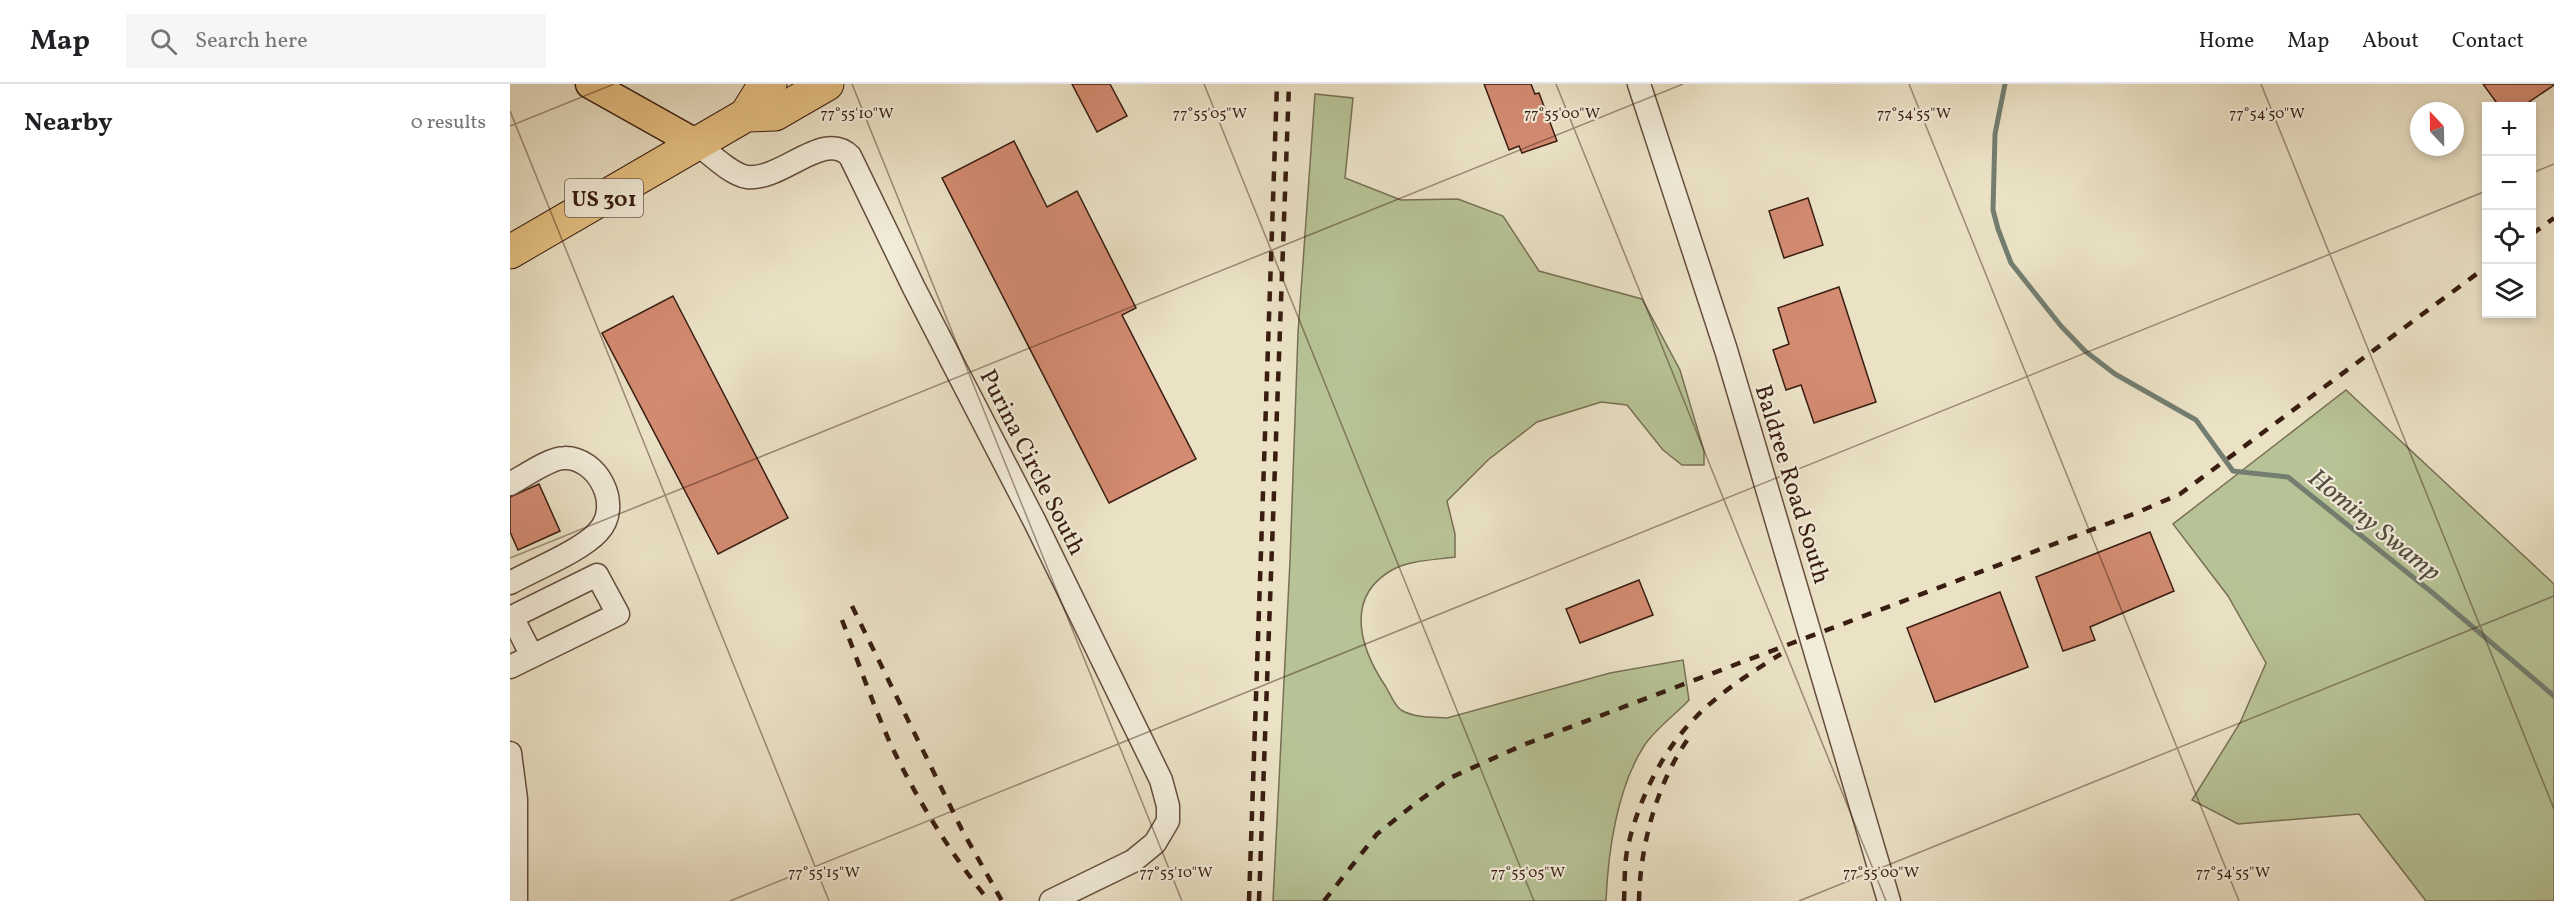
<!DOCTYPE html>
<html lang="en">
<head>
<meta charset="utf-8">
<style>
  :root { --surface:#fff; --page:#f6f6f6; --text:#202124; --muted:#757577; --line:#e0e0e0 }
  body { margin:0; font-family:Vollkorn,serif; background:var(--page); color:var(--text) }
  .controls { position:absolute; right:18px; top:18px; display:grid; overflow:hidden; border-radius:0px; box-shadow:0 3px 9px #0003 }
  .controls button { width:54px; height:54px; display:grid; place-items:center; padding:0; border:0; border-bottom:2px solid var(--line); background:var(--surface); color:var(--text); font:30px sans-serif }
  .compass { position:absolute; left:1900px; top:18px; width:54px; height:54px; border-radius:50%; background:var(--surface); box-shadow:0 3px 9px #0003; rotate:338deg }
  .list { margin:0; padding:0; list-style:none }
  h2 { display:flex; justify-content:space-between; align-items:center; height:78px; margin:0; padding:0 24px; font-size:26px }
  h2 small { font-size:20px; font-weight:400; color:var(--muted) }
  .icon { flex:none; width:33px; height:33px; fill:none; stroke:currentColor; stroke-width:2; stroke-linecap:round; stroke-linejoin:round }
  .map { position:relative; flex:none; width:2044px; height:817px; overflow:hidden }
  header { display:flex; align-items:center; gap:36px; box-sizing:border-box; height:84px; padding:0 30px; background:var(--surface); border-bottom:2px solid var(--line) }
  header strong { font-size:28px }
  nav { display:flex; gap:33px; margin-inline-start:auto; font-size:21px }
  .search { width:420px; height:54px; background:var(--page); display:flex; align-items:center; gap:15px; box-sizing:border-box; padding:0 21px; border-radius:0px; color:var(--muted); font-size:22px }
  main { display:flex }
  aside { flex:1; background:var(--surface) }
  .map>svg:first-child { display:block }
</style>
</head>
<body>
<header>
<strong>Map</strong>
<div class="search"><svg class="icon" aria-label="search" viewBox="0 0 24 24"><circle cx="10" cy="10" r="6"/><path d="M15 15l6 6"/></svg>Search here</div>
<nav><a>Home</a><a>Map</a><a>About</a><a>Contact</a></nav>
</header>
<main>
<aside>
<h2>Nearby<small>0 results</small></h2>
<ul class="list">
</ul>
</aside>
<div class="map">
<svg width="2044" height="817" viewBox="0 0 2044 817">
  <rect width="100%" height="100%" fill="#ebe2c6"/>
  <filter id="stains"><feTurbulence type="fractalNoise" baseFrequency=".00333" numOctaves="4"/><feColorMatrix values="0 0 0 0 .2 0 0 0 0 .09 0 0 0 0 .02 0 0 0 .5 -.17"/></filter>
  <radialGradient id="worn" r=".72"><stop offset=".6" stop-color="#630" stop-opacity="0"/><stop offset="1" stop-color="#630" stop-opacity=".3"/></radialGradient>
  <!-- green -->
  <g fill="#b7c396" stroke="#787054" stroke-width="1.5">
    <path d="M 805,10 L 843,14 L 835,94 L 891,116 L 948,115 L 993,132 L 1029,187 L 1132,215 L 1170,286 L 1194,367 L 1194,381 L 1172,381 L 1153,366 L 1117,321 L 1091,318 L 1027,338 L 978,376 L 937,417 L 945,450 L 945,473 C 925,476 900,476 882,486 C 833,514 851,566 876,603 C 880,610 885,622 891,626 C 904,634 923,633 937,634 L 1100,589 L 1173,576 L 1179,616 C 1165,631 1145,645 1134,662 C 1107,704 1098,768 1096,817 L 763,817 L 780,477 L 788,249 Z"/>
    <polygon points="1836,306 2044,500 2044,817 1916,817 1849,730 1728,740 1682,716 1730,639 1756,579 1718,512 1663,440"/>
  </g>
  <g fill="none" stroke-linecap="round" stroke-linejoin="round">
    <!-- stream -->
    <polyline stroke="#737e70" stroke-width="5" points="1495,0 1485,50 1483,126 1488,145 1501,179 1551,242 1575,267 1605,290 1686,336 1723,387 1778,393 1924,510 2044,612"/>
  </g>
  <!-- building -->
  <g fill="#d38b71" stroke="#391d11" stroke-width="1.5">
    <polygon points="562,0 600,0 617,32 587,48"/>
    <polygon points="974,0 1021,0 1025,10 1029,9 1047,57 1012,69 1009,62 999,66"/>
    <polygon points="1973,0 2044,0 2044,1 2013,22 1989,22"/>
    <polygon points="504,57 537,123 567,107 626,224 612,231 686,375 599,419 432,94"/>
    <polygon points="1298,114 1313,161 1274,174 1259,127"/>
    <polygon points="1329,203 1366,318 1304,339 1291,301 1276,306 1263,266 1279,260 1268,224"/>
    <polygon points="163,212 278,434 208,470 92,249"/>
    <polygon points="29,400 50,447 8,466 0,448 0,413"/>
    <polygon points="1640,448 1664,507 1580,543 1585,556 1553,567 1526,493"/>
    <polygon points="1129,496 1143,531 1070,559 1056,525"/>
    <polygon points="1490,508 1518,583 1425,618 1397,544"/>
  </g>
  <g fill="none" stroke-linecap="round" stroke-linejoin="round">
    <defs>
      <g id="minor">
        <polyline points="1129,0 1216,266 1379,817"/>
        <path d="M 187,60 C 201,70 220,90 237,93 C 272,97 314,45 340,72 L 404,204 L 525,438 L 651,696 L 658,722 L 658,737 L 645,759 L 623,777 L 541,817"/>
        <path d="M 0,400 C 13,393 40,374 54,374 C 88,373 113,422 88,448 C 71,467 23,486 0,499"/>
        <polyline points="0,583 108,530 87,491 2,533 22,572"/>
        <polyline points="0,669 6,715 6,817"/>
      </g>
      <polyline id="major" points="80,0 187,60"/>
      <g id="highway">
        <polyline points="236,31 252,5 260,0"/>
        <polyline points="0,168 236,31 265,30 317,0"/>
      </g>
    </defs>
    <!-- minor casing -->
    <use href="#minor" stroke="#664e3e" stroke-width="25"/>
    <!-- major casing -->
    <use href="#major" stroke="#391d11" stroke-width="31"/>
    <!-- highway casing -->
    <use href="#highway" stroke="#391d11" stroke-width="35"/>
    <!-- minor -->
    <use href="#minor" stroke="#f2ecda" stroke-width="22"/>
    <!-- major -->
    <use href="#major" stroke="#e6c183" stroke-width="28"/>
    <!-- highway -->
    <use href="#highway" stroke="#e6c183" stroke-width="33"/>
    <!-- rail -->
    <g stroke="#391d11" stroke-width="4.5" stroke-dasharray="10 10" stroke-linecap="butt">
      <polyline points="2022,150 2044,134"/>
      <polyline points="342,522 452,746 492,817"/>
      <path d="M 332,536 C 348,577 363,621 381,661 C 406,714 442,772 479,817"/>
      <polyline points="739,817 767,0"/>
      <polyline points="749,817 779,0"/>
      <polyline points="814,817 867,750 902,722 942,693 1013,661 1626,429 1670,410 1976,183"/>
      <path d="M 1114,817 C 1115,799 1114,779 1118,762 C 1129,715 1152,667 1186,633 C 1209,609 1243,587 1271,570"/>
      <path d="M 1129,817 C 1130,761 1147,698 1180,652"/>
    </g>
  </g>
  <!-- ticks -->
  <path fill="none" stroke="#391d11" stroke-width="1.5" stroke-opacity="0.45" d="M 342,0 L 672,817M 694,0 L 1024,817M 1046,0 L 1376,817M 1399,0 L 1729,817M 1751,0 L 2044,725M 0,27 L 319,817M 0,42 L 104,0M 2022,89 L 2044,80M 0,474 L 1173,0M 220,817 L 1976,107M 1289,817 L 2044,512"/>
  <g text-anchor="middle" stroke-width="4.5" stroke-linejoin="round" paint-order="stroke">
    <!-- shield labels -->
    <rect fill="#f2ecda" stroke="#705b4d" stroke-width="1.5" x="55" y="95" width="78" height="38" rx="4.5"/>
    <g font-size="22" font-weight="bold" fill="#391d11">
      <text x="94" y="122">US 301</text>
    </g>
    <!-- street labels -->
    <g font-size="24" fill="#391d11" stroke="#f2ecda">
      <text transform="translate(523 378) rotate(63)" y="8">Purina Circle South</text>
      <text transform="translate(1283 400) rotate(73)" y="8">Baldree Road South</text>
    </g>
    <!-- water labels -->
    <g font-size="26" font-style="italic" fill="#564d41" stroke="#f2ecda">
      <text transform="translate(1865 440) rotate(39)" y="9">Hominy Swamp</text>
    </g>
  </g>
  <g font-size="15" text-anchor="middle" fill="#391d11" stroke="#f2ecda" stroke-width="4.5" stroke-linejoin="round" paint-order="stroke">
    <text x="347" y="34">77°55'10"W</text>
    <text x="1052" y="34">77°55'00"W</text>
    <text x="1404" y="34">77°54'55"W</text>
    <text x="1757" y="34">77°54'50"W</text>
    <text x="700" y="34">77°55'05"W</text>
    <text x="314" y="793">77°55'15"W</text>
    <text x="666" y="793">77°55'10"W</text>
    <text x="1018" y="793">77°55'05"W</text>
    <text x="1371" y="793">77°55'00"W</text>
    <text x="1723" y="793">77°54'55"W</text>
  </g>
  <rect width="100%" height="100%" filter="url(#stains)"/>
  <rect width="100%" height="100%" fill="url(#worn)"/>
</svg>
<div class="controls">
<button>+</button>
<button>−</button>
<button><svg class="icon" aria-label="locate" viewBox="0 0 24 24"><circle cx="12" cy="12" r="6"/><path d="M12 2v4M12 18v4M2 12h4M18 12h4"/></svg></button>
<button><svg class="icon" aria-label="layers" viewBox="0 0 24 24"><path d="M12 4l9 5-9 5-9-5zM3 14l9 5 9-5"/></svg></button>
</div>
<svg class="compass" viewBox="-18 -18 36 36"><path d="M0-13l5 13h-10z" fill="#e53935"/><path d="M0 13l5-13h-10z" fill="#757577"/></svg>
</div>
</main>
</body>
</html>
